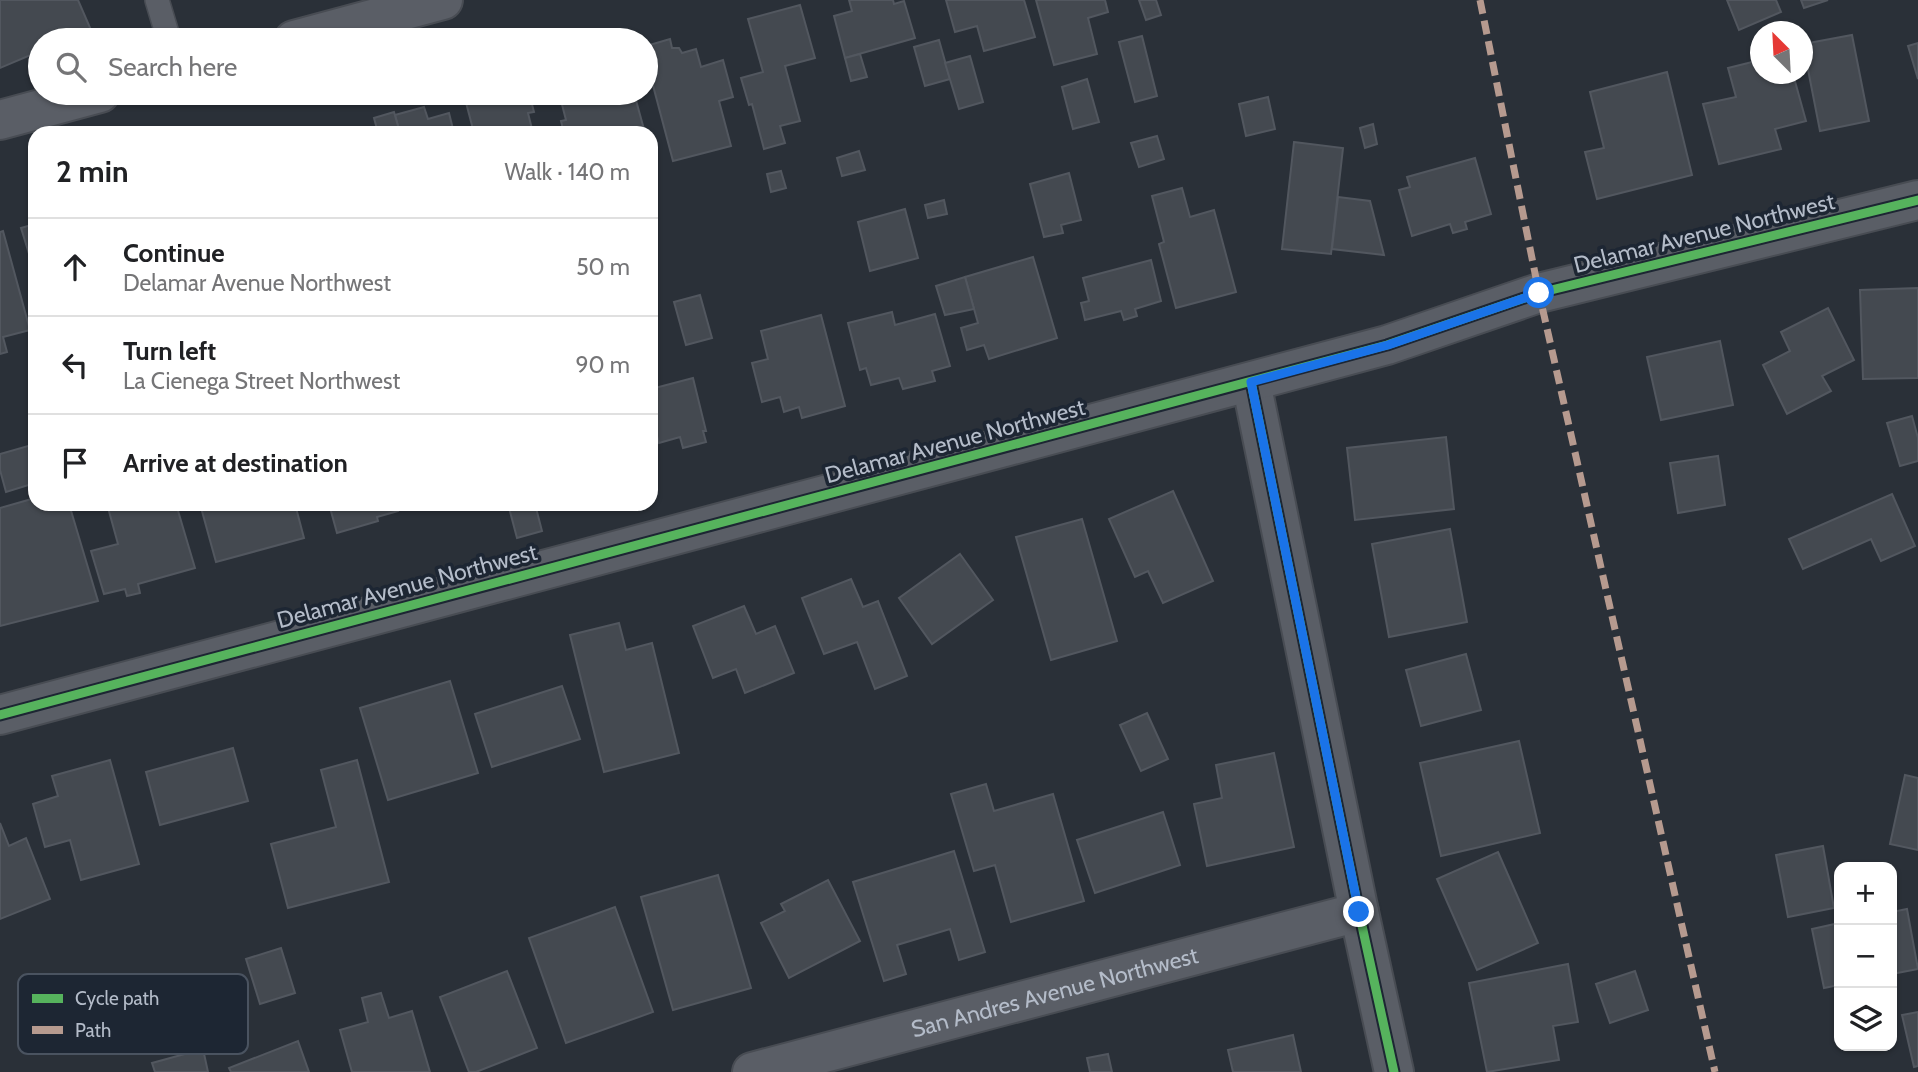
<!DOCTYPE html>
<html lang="en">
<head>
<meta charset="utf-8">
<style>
  :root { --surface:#fff; --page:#f6f6f6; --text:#202124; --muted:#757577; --line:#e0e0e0 }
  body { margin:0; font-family:Cabin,sans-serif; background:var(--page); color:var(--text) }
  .controls { position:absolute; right:21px; bottom:21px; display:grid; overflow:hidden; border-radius:14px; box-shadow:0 2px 5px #0004 }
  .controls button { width:63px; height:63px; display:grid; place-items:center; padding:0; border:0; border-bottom:2px solid var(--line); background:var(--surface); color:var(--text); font:35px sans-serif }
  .compass { position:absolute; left:1750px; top:21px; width:63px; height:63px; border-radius:50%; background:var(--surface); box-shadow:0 2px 5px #0004; rotate:336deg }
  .stop { position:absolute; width:21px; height:21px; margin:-16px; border:5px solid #1a73e8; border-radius:50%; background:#fff }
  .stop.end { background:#1a73e8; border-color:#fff; box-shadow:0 2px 7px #0008 }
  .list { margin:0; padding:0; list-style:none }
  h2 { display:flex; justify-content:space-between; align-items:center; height:91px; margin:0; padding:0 28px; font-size:30px }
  h2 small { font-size:23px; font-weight:400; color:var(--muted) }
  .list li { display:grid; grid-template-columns:46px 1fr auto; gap:21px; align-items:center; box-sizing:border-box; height:98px; padding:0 28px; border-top:2px solid var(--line) }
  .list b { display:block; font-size:26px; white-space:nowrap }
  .list p { margin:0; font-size:23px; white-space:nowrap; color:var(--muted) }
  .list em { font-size:23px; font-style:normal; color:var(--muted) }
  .icon { flex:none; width:38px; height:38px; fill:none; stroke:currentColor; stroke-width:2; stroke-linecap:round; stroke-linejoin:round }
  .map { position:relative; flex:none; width:1918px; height:1072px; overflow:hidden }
  .search { position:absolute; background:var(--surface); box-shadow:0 2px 5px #0004; left:28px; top:28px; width:630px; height:77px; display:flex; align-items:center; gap:18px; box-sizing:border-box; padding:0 24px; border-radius:38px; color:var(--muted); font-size:26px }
  .panel { position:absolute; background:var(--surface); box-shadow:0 2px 5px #0004; left:28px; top:126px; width:630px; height:385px; border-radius:21px }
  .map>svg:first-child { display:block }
</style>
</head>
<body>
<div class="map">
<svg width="1918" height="1072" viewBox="0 0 1918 1072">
  <rect width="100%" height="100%" fill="#2a3038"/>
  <!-- building -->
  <g fill="#444950" stroke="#52575f" stroke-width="2">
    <polygon points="0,0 78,0 91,30 66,40 40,40 40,51 0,68"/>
    <polygon points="849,0 893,0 894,4 904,1 915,38 845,58 834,16 852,11"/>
    <polygon points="946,0 1024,0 1035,37 984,51 977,26 955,32"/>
    <polygon points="1036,0 1105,0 1108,12 1088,18 1097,54 1054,65"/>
    <polygon points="1139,0 1156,0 1161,15 1146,20"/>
    <polygon points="1727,0 1776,0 1781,12 1739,30"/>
    <polygon points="1801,0 1828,0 1804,8"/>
    <polygon points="800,5 815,58 785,66 800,121 780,126 785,143 764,149 752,104 749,105 741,78 763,72 748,19"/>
    <polygon points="1852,35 1869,121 1820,131 1803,44"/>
    <polygon points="1142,36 1157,96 1135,102 1119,42"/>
    <polygon points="670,39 672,48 679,48 682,53 696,49 701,67 723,60 733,97 719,101 731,146 673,161 646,59 646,46"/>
    <polygon points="939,40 950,79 925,86 914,47"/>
    <polygon points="1918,43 1918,79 1908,46"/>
    <polygon points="860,54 867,77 851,81 845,58"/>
    <polygon points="970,56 983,102 959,109 945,63"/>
    <polygon points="1760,60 1760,74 1793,74 1806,121 1775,129 1781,149 1719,164 1703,104 1736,97 1728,68"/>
    <polygon points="1667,72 1692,175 1597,199 1585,152 1604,148 1590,92"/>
    <polygon points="1087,79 1099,122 1073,129 1062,87"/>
    <polygon points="474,93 488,93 489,96 500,93 509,93 510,95 529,93 534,112 528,113 533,133 474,133 464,95"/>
    <polygon points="559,93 634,93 645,133 564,133 561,121 566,120"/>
    <polygon points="1268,97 1275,129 1246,136 1239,104"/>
    <polygon points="424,107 428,119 449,113 454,133 400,133 395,115"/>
    <polygon points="394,112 400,133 378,133 374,118"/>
    <polygon points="1373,124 1377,144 1365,148 1360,128"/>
    <polygon points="1157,136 1164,159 1139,167 1131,143"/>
    <polygon points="1294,142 1343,148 1331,254 1282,249"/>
    <polygon points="859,151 865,170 842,176 837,158"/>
    <polygon points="1475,158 1491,214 1465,222 1467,229 1453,233 1450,224 1412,236 1399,190 1410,187 1407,177"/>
    <polygon points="781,171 786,188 771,192 767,174"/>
    <polygon points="1069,173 1081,220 1061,225 1063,233 1044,237 1030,184"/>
    <polygon points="1182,188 1190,217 1214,210 1236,292 1176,308 1159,244 1164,242 1152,196"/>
    <polygon points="1338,197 1370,201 1384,255 1332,249"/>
    <polygon points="944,200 947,214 928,218 925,205"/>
    <polygon points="905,209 918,258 870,271 858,222"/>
    <polygon points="35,224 35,273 21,228"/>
    <polygon points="3,231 30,330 3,337 7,352 0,354 0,232"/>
    <polygon points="1033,257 1057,338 989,359 984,345 967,350 961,328 978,323 965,277"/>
    <polygon points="1151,260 1161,301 1135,309 1137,316 1124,320 1121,311 1085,320 1081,303 1089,301 1083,278"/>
    <polygon points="965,277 974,309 945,315 936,286"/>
    <polygon points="1918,288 1918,378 1863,379 1860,290"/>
    <polygon points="700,295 712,338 686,345 674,302"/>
    <polygon points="1828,308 1854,360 1822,376 1831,391 1787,414 1763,365 1790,351 1781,332"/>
    <polygon points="892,312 895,325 935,314 950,366 932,371 935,381 903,389 899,378 871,385 866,368 860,370 848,323"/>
    <polygon points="821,315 845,406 802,418 799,407 784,412 780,397 762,402 752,363 768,359 761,331"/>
    <polygon points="1720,341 1733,405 1661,420 1647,357"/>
    <polygon points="693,378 706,431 703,431 706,442 683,448 680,437 659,443 651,414 651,389"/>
    <polygon points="1912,416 1918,438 1918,461 1900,466 1887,423"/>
    <polygon points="1446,437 1454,509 1355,520 1347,448"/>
    <polygon points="35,444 35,483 6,492 0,470 0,454"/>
    <polygon points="1718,456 1725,505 1678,513 1670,463"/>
    <polygon points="35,483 35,504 69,504 98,601 0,626 0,508 35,498 31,484"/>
    <polygon points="1173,491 1213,581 1163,603 1148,571 1135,577 1109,519"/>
    <polygon points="1892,494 1915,546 1881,561 1871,539 1803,569 1789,539"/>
    <polygon points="107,504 176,504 195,568 138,584 140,593 127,596 125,589 104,594 91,551 118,544"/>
    <polygon points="200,504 295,504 304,538 216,562"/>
    <polygon points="329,504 396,504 398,511 377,517 378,521 337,533"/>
    <polygon points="508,504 535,504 542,531 517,538"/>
    <polygon points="1082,519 1117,641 1051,660 1016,537"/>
    <polygon points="1450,529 1467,622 1389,637 1372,544"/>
    <polygon points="960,554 993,600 932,644 899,598"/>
    <polygon points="851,579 863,607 878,601 907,676 875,689 857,642 824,654 802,598"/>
    <polygon points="744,606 756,634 775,626 794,673 745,693 736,669 713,678 693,626"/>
    <polygon points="619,623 626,650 652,643 679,753 604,772 570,635"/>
    <polygon points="1466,654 1481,710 1421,726 1406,670"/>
    <polygon points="450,681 478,773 388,800 360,708"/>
    <polygon points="562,686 580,739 492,767 475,714"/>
    <polygon points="1147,713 1168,759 1141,771 1120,725"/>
    <polygon points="1519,741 1540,833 1441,856 1420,763"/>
    <polygon points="233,748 248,801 160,825 146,772"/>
    <polygon points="1274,753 1294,847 1207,866 1194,804 1222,798 1216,765"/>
    <polygon points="110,760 139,864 81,880 70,840 45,847 33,804 58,796 52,776"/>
    <polygon points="357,760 389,882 288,908 271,844 336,827 321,770"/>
    <polygon points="1905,775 1918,778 1918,850 1890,844"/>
    <polygon points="986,784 994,811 1053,794 1084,901 1011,922 995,865 974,871 951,794"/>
    <polygon points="1163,812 1180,865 1095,893 1077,840"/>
    <polygon points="0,823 9,846 26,838 50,899 0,919"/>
    <polygon points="1823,846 1834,908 1788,917 1776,855"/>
    <polygon points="954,851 985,952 959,960 950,929 897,945 906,974 884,981 853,882"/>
    <polygon points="1498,852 1538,943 1477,970 1437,879"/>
    <polygon points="718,875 751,988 673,1010 641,897"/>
    <polygon points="828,880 860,941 789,978 761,923 785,911 781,904"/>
    <polygon points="615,907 653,1012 566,1043 529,938"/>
    <polygon points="1907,909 1918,969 1892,974 1892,912"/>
    <polygon points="1839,923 1839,985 1824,988 1812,929"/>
    <polygon points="281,948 295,993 260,1004 246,959"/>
    <polygon points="1568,964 1578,1022 1553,1026 1559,1060 1487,1072 1469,983"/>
    <polygon points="507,971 537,1048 476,1072 469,1072 440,997"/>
    <polygon points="1635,971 1648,1010 1610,1023 1596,984"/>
    <polygon points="381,993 389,1018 412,1011 430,1072 352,1072 340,1030 368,1022 362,998"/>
    <polygon points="1918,1012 1918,1066 1914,1067 1902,1015"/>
    <polygon points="1293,1035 1301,1072 1233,1072 1228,1050"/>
    <polygon points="298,1041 309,1072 231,1072 229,1068"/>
    <polygon points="203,1049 208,1072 155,1072 152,1063"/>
    <polygon points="1108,1054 1112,1072 1090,1072 1087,1058"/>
  </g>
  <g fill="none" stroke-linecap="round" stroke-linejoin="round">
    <defs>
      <polyline id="lane" points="157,0 169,40"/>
      <g id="street">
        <polyline points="294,40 443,0"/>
        <polyline points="0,120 100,93"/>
        <polyline points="1251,382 1359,912 1394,1072"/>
        <polyline points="0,715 1387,345 1539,293 1918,200"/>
        <path id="s1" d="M 752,1072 L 1359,912"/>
      </g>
    </defs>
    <!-- lane casing -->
    <use href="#lane" stroke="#484c53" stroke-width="26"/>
    <!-- street casing -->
    <use href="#street" stroke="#484c53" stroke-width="42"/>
    <!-- lane -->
    <use href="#lane" stroke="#5a5e66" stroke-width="23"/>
    <!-- street -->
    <use href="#street" stroke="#5a5e66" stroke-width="38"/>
    <!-- quiet -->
    <polyline stroke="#b69a8f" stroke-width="7" stroke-dasharray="14 7" stroke-linecap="butt" points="1480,0 1539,293 1715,1072"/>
    <defs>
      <g id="cycleway">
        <polyline points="1251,382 1359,912 1394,1072"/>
        <polyline points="0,715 1387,345 1539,293 1918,200"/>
      </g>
    </defs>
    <!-- cycleway casing -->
    <use href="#cycleway" stroke="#1d2633" stroke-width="13"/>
    <!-- cycleway -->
    <use href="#cycleway" stroke="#56b35d" stroke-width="9"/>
  </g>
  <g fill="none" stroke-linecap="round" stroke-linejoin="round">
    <!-- route -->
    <polyline stroke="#1a73e8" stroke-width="9" points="1359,912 1251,382 1388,345 1539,293"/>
  </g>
  <g text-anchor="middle" stroke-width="7" stroke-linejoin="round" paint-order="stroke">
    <!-- street labels -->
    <g font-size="23" fill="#b4bcc9" stroke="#1d2633">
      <text transform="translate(1704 233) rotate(-14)" y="8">Delamar Avenue Northwest</text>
      <text transform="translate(955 441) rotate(-15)" y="8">Delamar Avenue Northwest</text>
      <text transform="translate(407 586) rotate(-15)" y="8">Delamar Avenue Northwest</text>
      <text dy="8" stroke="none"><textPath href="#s1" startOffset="313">San Andres Avenue Northwest</textPath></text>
    </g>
  </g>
  <!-- legend -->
  <rect x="18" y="974" width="230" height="80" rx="10" fill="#1d2633" stroke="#4a5360" stroke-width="2"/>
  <rect x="32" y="994" width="31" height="9" fill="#56b35d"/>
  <rect x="32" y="1026" width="31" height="8" fill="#b69a8f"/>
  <g font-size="19" fill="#b4bcc9">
    <text x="75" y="1005">Cycle path</text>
    <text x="75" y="1037">Path</text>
  </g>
</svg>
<div class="controls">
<button>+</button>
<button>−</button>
<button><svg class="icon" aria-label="layers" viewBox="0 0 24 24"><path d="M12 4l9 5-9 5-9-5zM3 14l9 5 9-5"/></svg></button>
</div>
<svg class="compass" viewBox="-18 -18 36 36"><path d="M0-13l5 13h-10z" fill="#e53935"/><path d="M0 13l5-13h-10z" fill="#757577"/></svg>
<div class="stop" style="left:1539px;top:293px"></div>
<div class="stop end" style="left:1359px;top:912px"></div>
<div class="search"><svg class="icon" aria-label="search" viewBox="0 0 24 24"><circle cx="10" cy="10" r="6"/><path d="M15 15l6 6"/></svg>Search here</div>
<section class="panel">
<h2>2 min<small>Walk · 140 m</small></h2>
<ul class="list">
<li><svg class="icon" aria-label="ahead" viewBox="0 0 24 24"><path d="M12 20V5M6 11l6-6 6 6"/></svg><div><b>Continue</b><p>Delamar Avenue Northwest</p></div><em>50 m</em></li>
<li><svg class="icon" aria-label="left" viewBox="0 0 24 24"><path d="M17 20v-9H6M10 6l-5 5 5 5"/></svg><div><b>Turn left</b><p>La Cienega Street Northwest</p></div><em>90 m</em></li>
<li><svg class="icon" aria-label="arrive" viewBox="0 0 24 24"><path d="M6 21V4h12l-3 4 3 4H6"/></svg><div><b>Arrive at destination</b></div></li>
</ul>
</section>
</div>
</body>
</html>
